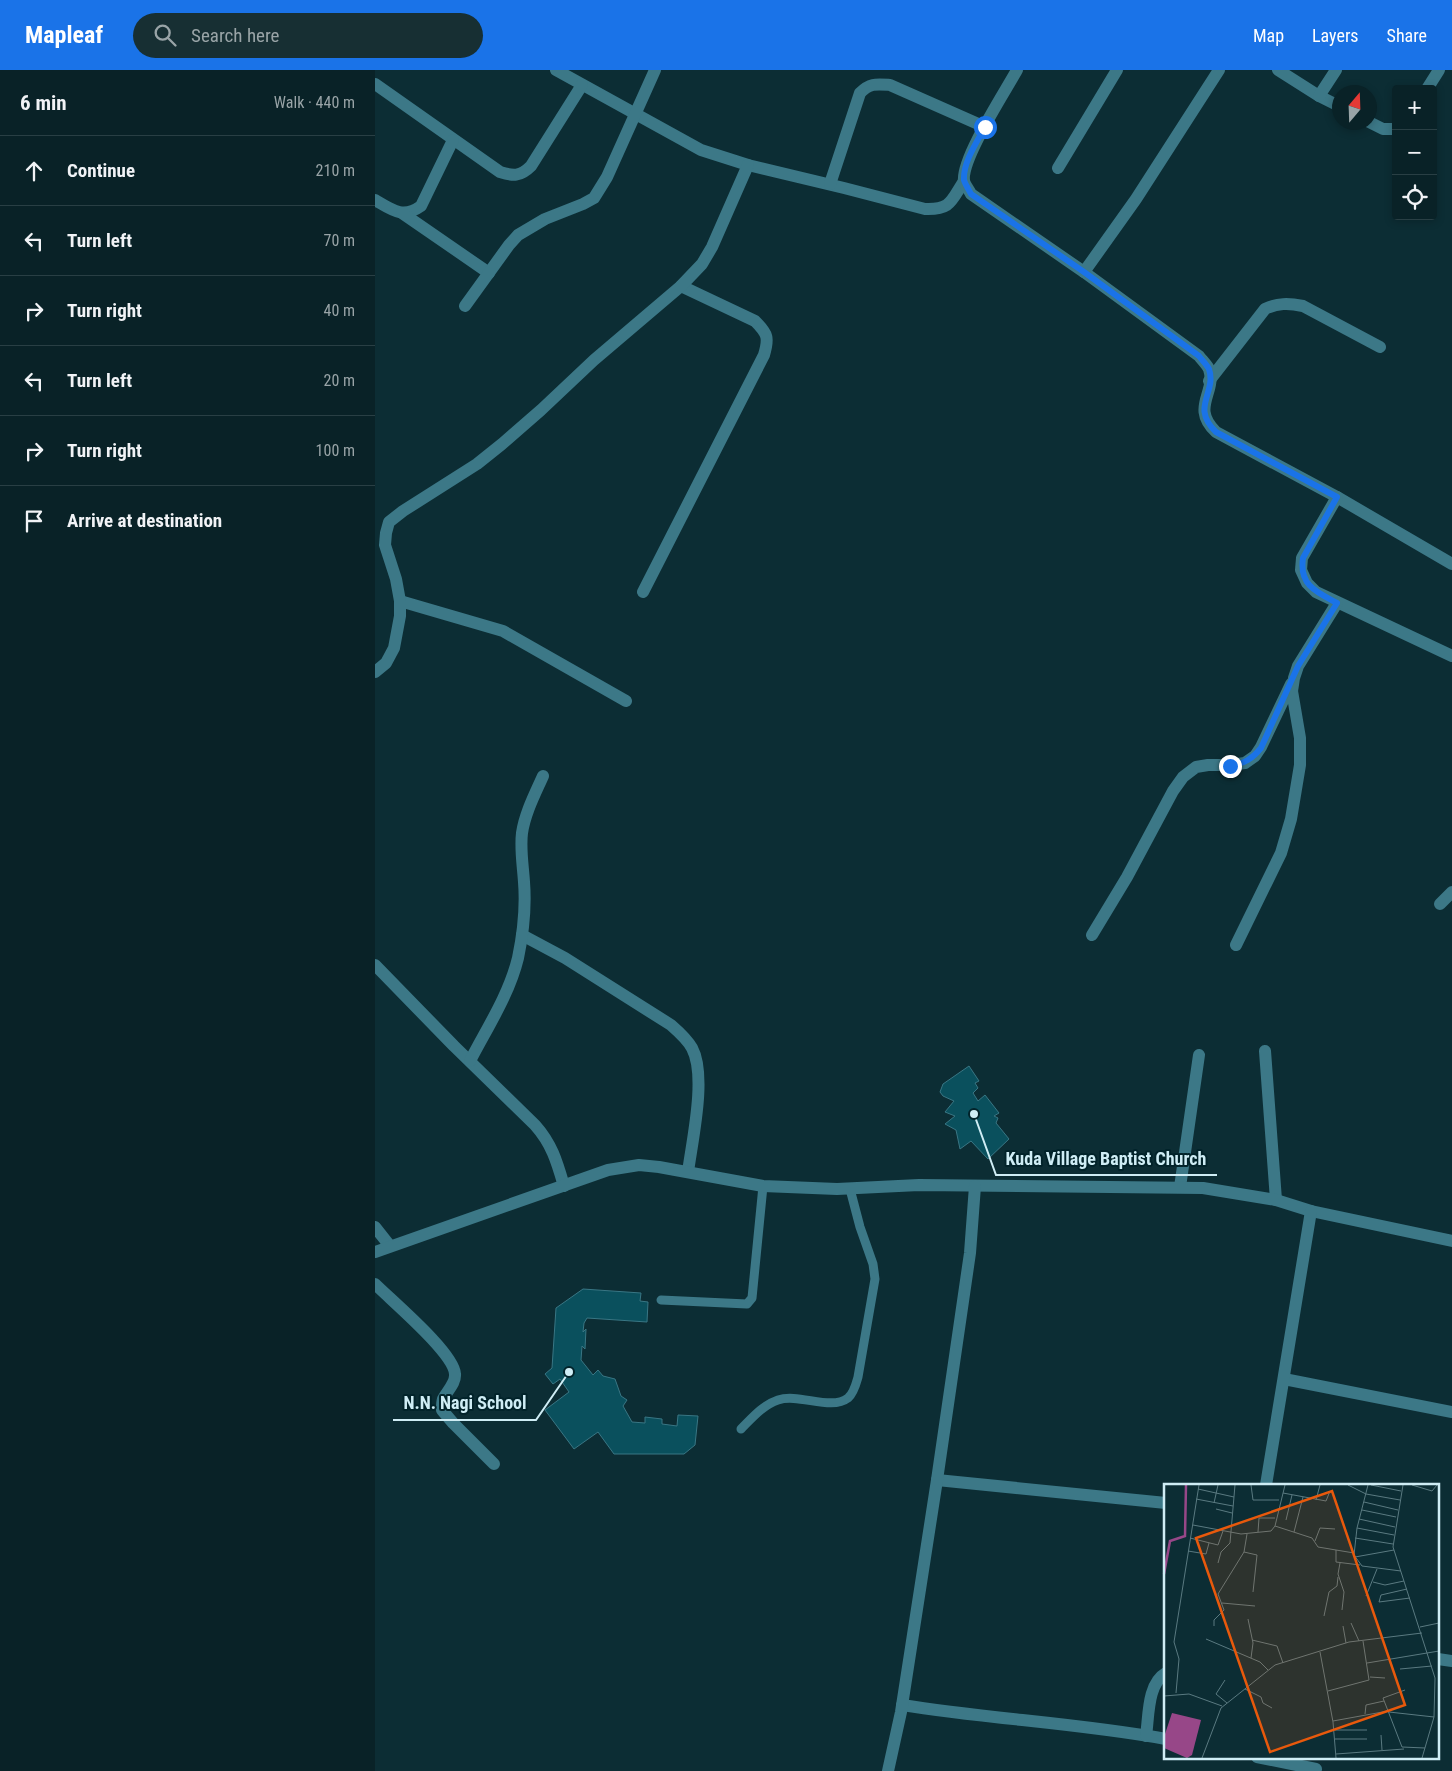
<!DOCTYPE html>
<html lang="en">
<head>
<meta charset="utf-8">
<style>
  :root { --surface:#092227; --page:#172f33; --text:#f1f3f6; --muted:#99a4a7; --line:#293f44; --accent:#1a73e8 }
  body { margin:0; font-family:"Roboto Condensed",sans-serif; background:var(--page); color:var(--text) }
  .controls { position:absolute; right:15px; top:15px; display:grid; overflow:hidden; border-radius:5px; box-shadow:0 2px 8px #0003 }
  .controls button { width:45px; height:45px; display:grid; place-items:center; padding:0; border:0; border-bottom:1px solid var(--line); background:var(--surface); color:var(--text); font:25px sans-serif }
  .compass { position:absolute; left:957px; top:15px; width:45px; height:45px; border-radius:50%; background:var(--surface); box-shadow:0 2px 8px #0003; rotate:19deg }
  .stop { position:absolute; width:15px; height:15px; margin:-11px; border:4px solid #1a73e8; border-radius:50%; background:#fff }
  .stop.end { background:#1a73e8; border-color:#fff; box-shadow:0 1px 5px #0008 }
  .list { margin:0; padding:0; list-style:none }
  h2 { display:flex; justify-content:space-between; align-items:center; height:65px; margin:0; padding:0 20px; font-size:21px }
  h2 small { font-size:16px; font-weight:400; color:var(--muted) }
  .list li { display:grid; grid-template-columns:32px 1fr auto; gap:15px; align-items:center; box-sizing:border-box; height:70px; padding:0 20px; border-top:1px solid var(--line) }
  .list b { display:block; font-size:19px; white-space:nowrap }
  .list em { font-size:16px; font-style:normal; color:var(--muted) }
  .icon { flex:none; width:28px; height:28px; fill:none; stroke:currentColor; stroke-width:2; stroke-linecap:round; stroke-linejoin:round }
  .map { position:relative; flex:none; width:1077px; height:1701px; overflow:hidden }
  header { display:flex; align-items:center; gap:30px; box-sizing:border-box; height:70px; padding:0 25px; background:var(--accent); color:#fff }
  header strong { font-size:24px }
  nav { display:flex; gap:28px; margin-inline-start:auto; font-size:18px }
  .search { width:350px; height:45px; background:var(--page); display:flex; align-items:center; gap:12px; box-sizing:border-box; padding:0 18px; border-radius:28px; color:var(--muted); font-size:19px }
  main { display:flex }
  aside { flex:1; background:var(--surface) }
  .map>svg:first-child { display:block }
</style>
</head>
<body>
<header>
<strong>Mapleaf</strong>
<div class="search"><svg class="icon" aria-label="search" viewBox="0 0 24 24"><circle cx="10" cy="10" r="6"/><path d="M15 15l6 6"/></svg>Search here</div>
<nav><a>Map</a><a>Layers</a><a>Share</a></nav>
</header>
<main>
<aside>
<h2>6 min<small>Walk · 440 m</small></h2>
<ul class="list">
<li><svg class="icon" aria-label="ahead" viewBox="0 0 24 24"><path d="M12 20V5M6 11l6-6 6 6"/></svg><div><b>Continue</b></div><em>210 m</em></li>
<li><svg class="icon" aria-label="left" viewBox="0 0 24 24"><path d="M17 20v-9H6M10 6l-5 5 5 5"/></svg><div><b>Turn left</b></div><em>70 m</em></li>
<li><svg class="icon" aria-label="right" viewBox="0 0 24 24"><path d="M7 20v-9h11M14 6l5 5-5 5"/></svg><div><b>Turn right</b></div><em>40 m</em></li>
<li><svg class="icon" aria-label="left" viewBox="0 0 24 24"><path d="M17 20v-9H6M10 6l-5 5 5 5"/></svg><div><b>Turn left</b></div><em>20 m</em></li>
<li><svg class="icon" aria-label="right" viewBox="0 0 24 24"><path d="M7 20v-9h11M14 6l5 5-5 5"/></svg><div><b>Turn right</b></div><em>100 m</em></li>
<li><svg class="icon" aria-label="arrive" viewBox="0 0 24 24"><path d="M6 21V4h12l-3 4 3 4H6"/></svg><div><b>Arrive at destination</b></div></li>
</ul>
</aside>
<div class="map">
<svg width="1077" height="1701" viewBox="0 0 1077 1701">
  <rect width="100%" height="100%" fill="#0c2d34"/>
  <!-- building -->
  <g fill="#0a505d" stroke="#397684">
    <polygon points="594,996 604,1011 600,1013 603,1018 598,1023 603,1031 610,1025 624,1043 619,1046 623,1048 621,1053 634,1069 613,1089 596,1071 585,1079 581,1060 570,1054 580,1046 570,1042 579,1031 568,1026 565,1022 568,1014"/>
    <polygon points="208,1219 266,1223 265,1231 273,1232 272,1252 212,1248 209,1253 208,1262 211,1259 210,1279 207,1276 206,1290 218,1305 223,1300 228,1306 240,1309 246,1326 252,1330 248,1336 257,1352 270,1353 270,1347 287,1349 287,1354 302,1356 303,1345 323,1346 320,1375 309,1384 239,1384 223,1362 199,1379 170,1340 194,1322 185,1309 178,1314 170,1304 177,1298 181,1238"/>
  </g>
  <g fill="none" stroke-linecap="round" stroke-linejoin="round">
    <!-- service -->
    <g stroke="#3c7887" stroke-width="9">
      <polyline points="286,1230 372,1234 377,1228 388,1116"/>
      <path d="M 366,1359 C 377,1348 388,1335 403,1330 C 424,1323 456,1341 473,1328 C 479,1323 481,1314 483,1307 L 500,1209 L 498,1194 L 485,1157 L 475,1119"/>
    </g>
    <!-- minor -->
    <g stroke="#3c7887" stroke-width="12">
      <path d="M 181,0 L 326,80 L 373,95 L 469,118 L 550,139 C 576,140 576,131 589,111"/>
      <path d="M 642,0 C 630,22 586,89 589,111 C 590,115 594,120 596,124 L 709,202 L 824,286 C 827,290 832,295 834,299 C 842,323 815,337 841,362 L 962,427 L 1077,494"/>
      <polyline points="903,0 944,26 964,36"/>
      <path d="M 0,14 L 125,102 C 138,106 145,107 156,96 L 207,15"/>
      <polyline points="1052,19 1064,0"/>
      <polyline points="944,26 961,0"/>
      <polyline points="994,52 1008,59 1021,59"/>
      <polyline points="683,98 742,0"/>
      <path d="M 455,114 L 485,23 C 495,13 501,14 515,15 L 610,57"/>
      <path d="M 0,130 C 17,140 28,149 46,136 L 78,70"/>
      <polyline points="27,143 114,203"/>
      <polyline points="709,202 761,129 844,0"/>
      <polyline points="90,236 134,175 143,165 170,149 208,134 219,128 232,107 280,0"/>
      <path d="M 834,311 L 890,239 C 903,233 913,233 928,236 L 1005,277"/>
      <polyline points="962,427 927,488 926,500 932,513 941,522 1077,586"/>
      <path d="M 268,522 L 389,285 C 394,268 393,264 380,251 L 306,216"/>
      <polyline points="25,531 128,561 251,631"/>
      <polyline points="0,602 11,593 19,578 25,546 25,531 21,509 10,475 11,463 14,452 28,441 102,394 127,374 166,340 219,290 306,216 327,194 337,177 373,95"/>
      <polyline points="1065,834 1077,822"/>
      <path d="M 147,865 L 190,888 L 296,955 C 304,962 312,969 317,978 C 332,1006 317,1071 313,1102"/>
      <polyline points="717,865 752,807 798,721 808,707 821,697 833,695 855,695 870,693 880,686 886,677 916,614"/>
      <polyline points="861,875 906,783 916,749 925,695 925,668 917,621 919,608 923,596 962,533"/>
      <path d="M 0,895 L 79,976 L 160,1055 C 177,1074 182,1092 189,1116"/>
      <polyline points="890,981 901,1130"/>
      <path d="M 95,991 C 112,958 134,925 143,888 C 148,864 151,837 149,812 C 148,796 145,779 147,763 C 150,743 160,724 168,706"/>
      <polyline points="805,1117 824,985"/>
      <polyline points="0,1157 15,1176"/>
      <polyline points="0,1182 233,1100 264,1095 284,1097 388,1116 462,1119 544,1115 828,1118 901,1130 936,1141 1077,1171"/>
      <path d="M 0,1214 C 17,1231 79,1283 80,1304 C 81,1313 72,1321 68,1329 C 67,1332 67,1336 67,1340 L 78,1353 L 119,1394"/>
      <polyline points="909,1309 1077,1342"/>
      <polyline points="562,1410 791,1433"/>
      <polyline points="891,1415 936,1141"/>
      <polyline points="1063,1589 1077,1591"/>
      <path d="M 527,1635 C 614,1649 703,1653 791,1669"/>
      <path d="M 771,1666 C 774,1646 772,1614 791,1603"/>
      <polyline points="882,1687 941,1699"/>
      <polyline points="513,1701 526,1642 562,1410 595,1183 600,1116"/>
    </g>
  </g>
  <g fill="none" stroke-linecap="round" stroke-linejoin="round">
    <!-- route -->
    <path stroke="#1a73e8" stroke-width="6" d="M 610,57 C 602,72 588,92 589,110 C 590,114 594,120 596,124 L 709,202 L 824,286 C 827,290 832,295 834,299 C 842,323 815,337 841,362 L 962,427 L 928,488 C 924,515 941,522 962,533 L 923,596 L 886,678 C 877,689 870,693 855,696"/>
  </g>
  <!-- overview -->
  <g transform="translate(789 1414)">
    <rect width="275" height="275" fill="#0c2d34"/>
    <path d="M 8,229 L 37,236 L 28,271 L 23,274 L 0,264 L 0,253 Z" fill="#974788"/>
    <path fill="none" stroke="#974788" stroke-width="2.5" d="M 0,90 L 6,57 L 21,52 L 22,1"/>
    <path fill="none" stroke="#5a7a81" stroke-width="1" d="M 87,1 L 89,16 L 115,16M 121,1 L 111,42 L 148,54 L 154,63 L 190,69M 184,1 L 202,10 L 236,16M 204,1 L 193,44 L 190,71 L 198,82 L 237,87M 207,1 L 237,7M 239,1 L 229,63 L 271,194 L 270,233 L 258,274M 248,1 L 268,7 L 273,1M 34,5 L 70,13M 119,9 L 162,17 L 166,7M 32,15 L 69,22M 152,16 L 156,1M 200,18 L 234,26M 50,19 L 54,1M 52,25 L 68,29M 198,26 L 232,33M 195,35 L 231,43M 122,36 L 128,11M 29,41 L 77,50 L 107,47 L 111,42M 193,44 L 230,51M 94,48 L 95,34 L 111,34M 130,48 L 139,13M 26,54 L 54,61 L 59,47M 191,54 L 229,60M 151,57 L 156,44 L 171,45M 172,66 L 172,78 L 196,81M 24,67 L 42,70 L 45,59M 80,68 L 93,71 L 89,108M 191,73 L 230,66M 54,79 L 57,68 L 66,59 L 71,1M 176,79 L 174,90 L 180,108 L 178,126M 209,98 L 221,101 L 240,97M 243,105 L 217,111 L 215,118 L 246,114M 202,112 L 213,85M 58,119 L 91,122M 160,132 L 165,108 L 173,102 L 174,93M 84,135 L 89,159 L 87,174M 187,139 L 195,157M 50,142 L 50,136 L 60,126 L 54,110 L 80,68 L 83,50M 179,142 L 182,159M 256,143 L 275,139M 42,155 L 96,178 L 104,186M 88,156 L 113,162 L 119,179M 156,168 L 169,238 L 172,274M 203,179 L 275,167M 236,185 L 268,182M 206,193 L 221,194M 61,196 L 52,210 L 63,219M 81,205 L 97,213 L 99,219 L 108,224M 241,206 L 219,214 L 238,263 L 261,264M 164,207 L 205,196 L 199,157M 12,209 L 15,175 L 10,158 L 35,1M 0,212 L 25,210 L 58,222M 225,228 L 270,233M 201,230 L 202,221 L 220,217M 169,237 L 224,227M 171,246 L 203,246M 217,251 L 218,266M 171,255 L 203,255M 172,270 L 240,265M 38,274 L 57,224 L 111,181 L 185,158 L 258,149"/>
    <path fill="#e8590c" fill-opacity="0.15" stroke="#e8590c" stroke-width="2.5" d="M 168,7 L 241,221 L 106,268 L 32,54 Z"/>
    <rect width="275" height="275" fill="none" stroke="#cfedf5" stroke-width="2.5"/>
  </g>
  <!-- callouts -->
  <path fill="none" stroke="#cfedf5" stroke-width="2" d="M599 1044L621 1105H842M194 1302L161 1350H18"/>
  <g fill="#cfedf5" stroke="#02232a" stroke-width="2">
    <circle cx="599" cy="1044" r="5"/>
    <circle cx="194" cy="1302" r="5"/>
  </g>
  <g font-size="18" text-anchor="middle" font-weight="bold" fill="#cfedf5" stroke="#02232a" stroke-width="4" stroke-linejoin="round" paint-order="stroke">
    <text x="731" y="1095">Kuda Village Baptist Church</text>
    <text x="90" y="1339">N.N. Nagi School</text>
  </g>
</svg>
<div class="controls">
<button>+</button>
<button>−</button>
<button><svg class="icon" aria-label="locate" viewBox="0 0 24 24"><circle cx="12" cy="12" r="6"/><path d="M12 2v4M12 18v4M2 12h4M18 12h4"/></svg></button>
</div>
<svg class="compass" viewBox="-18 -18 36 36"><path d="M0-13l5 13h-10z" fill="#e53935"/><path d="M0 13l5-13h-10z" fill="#99a4a7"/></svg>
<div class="stop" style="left:610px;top:57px"></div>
<div class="stop end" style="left:855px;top:696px"></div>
</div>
</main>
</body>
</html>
